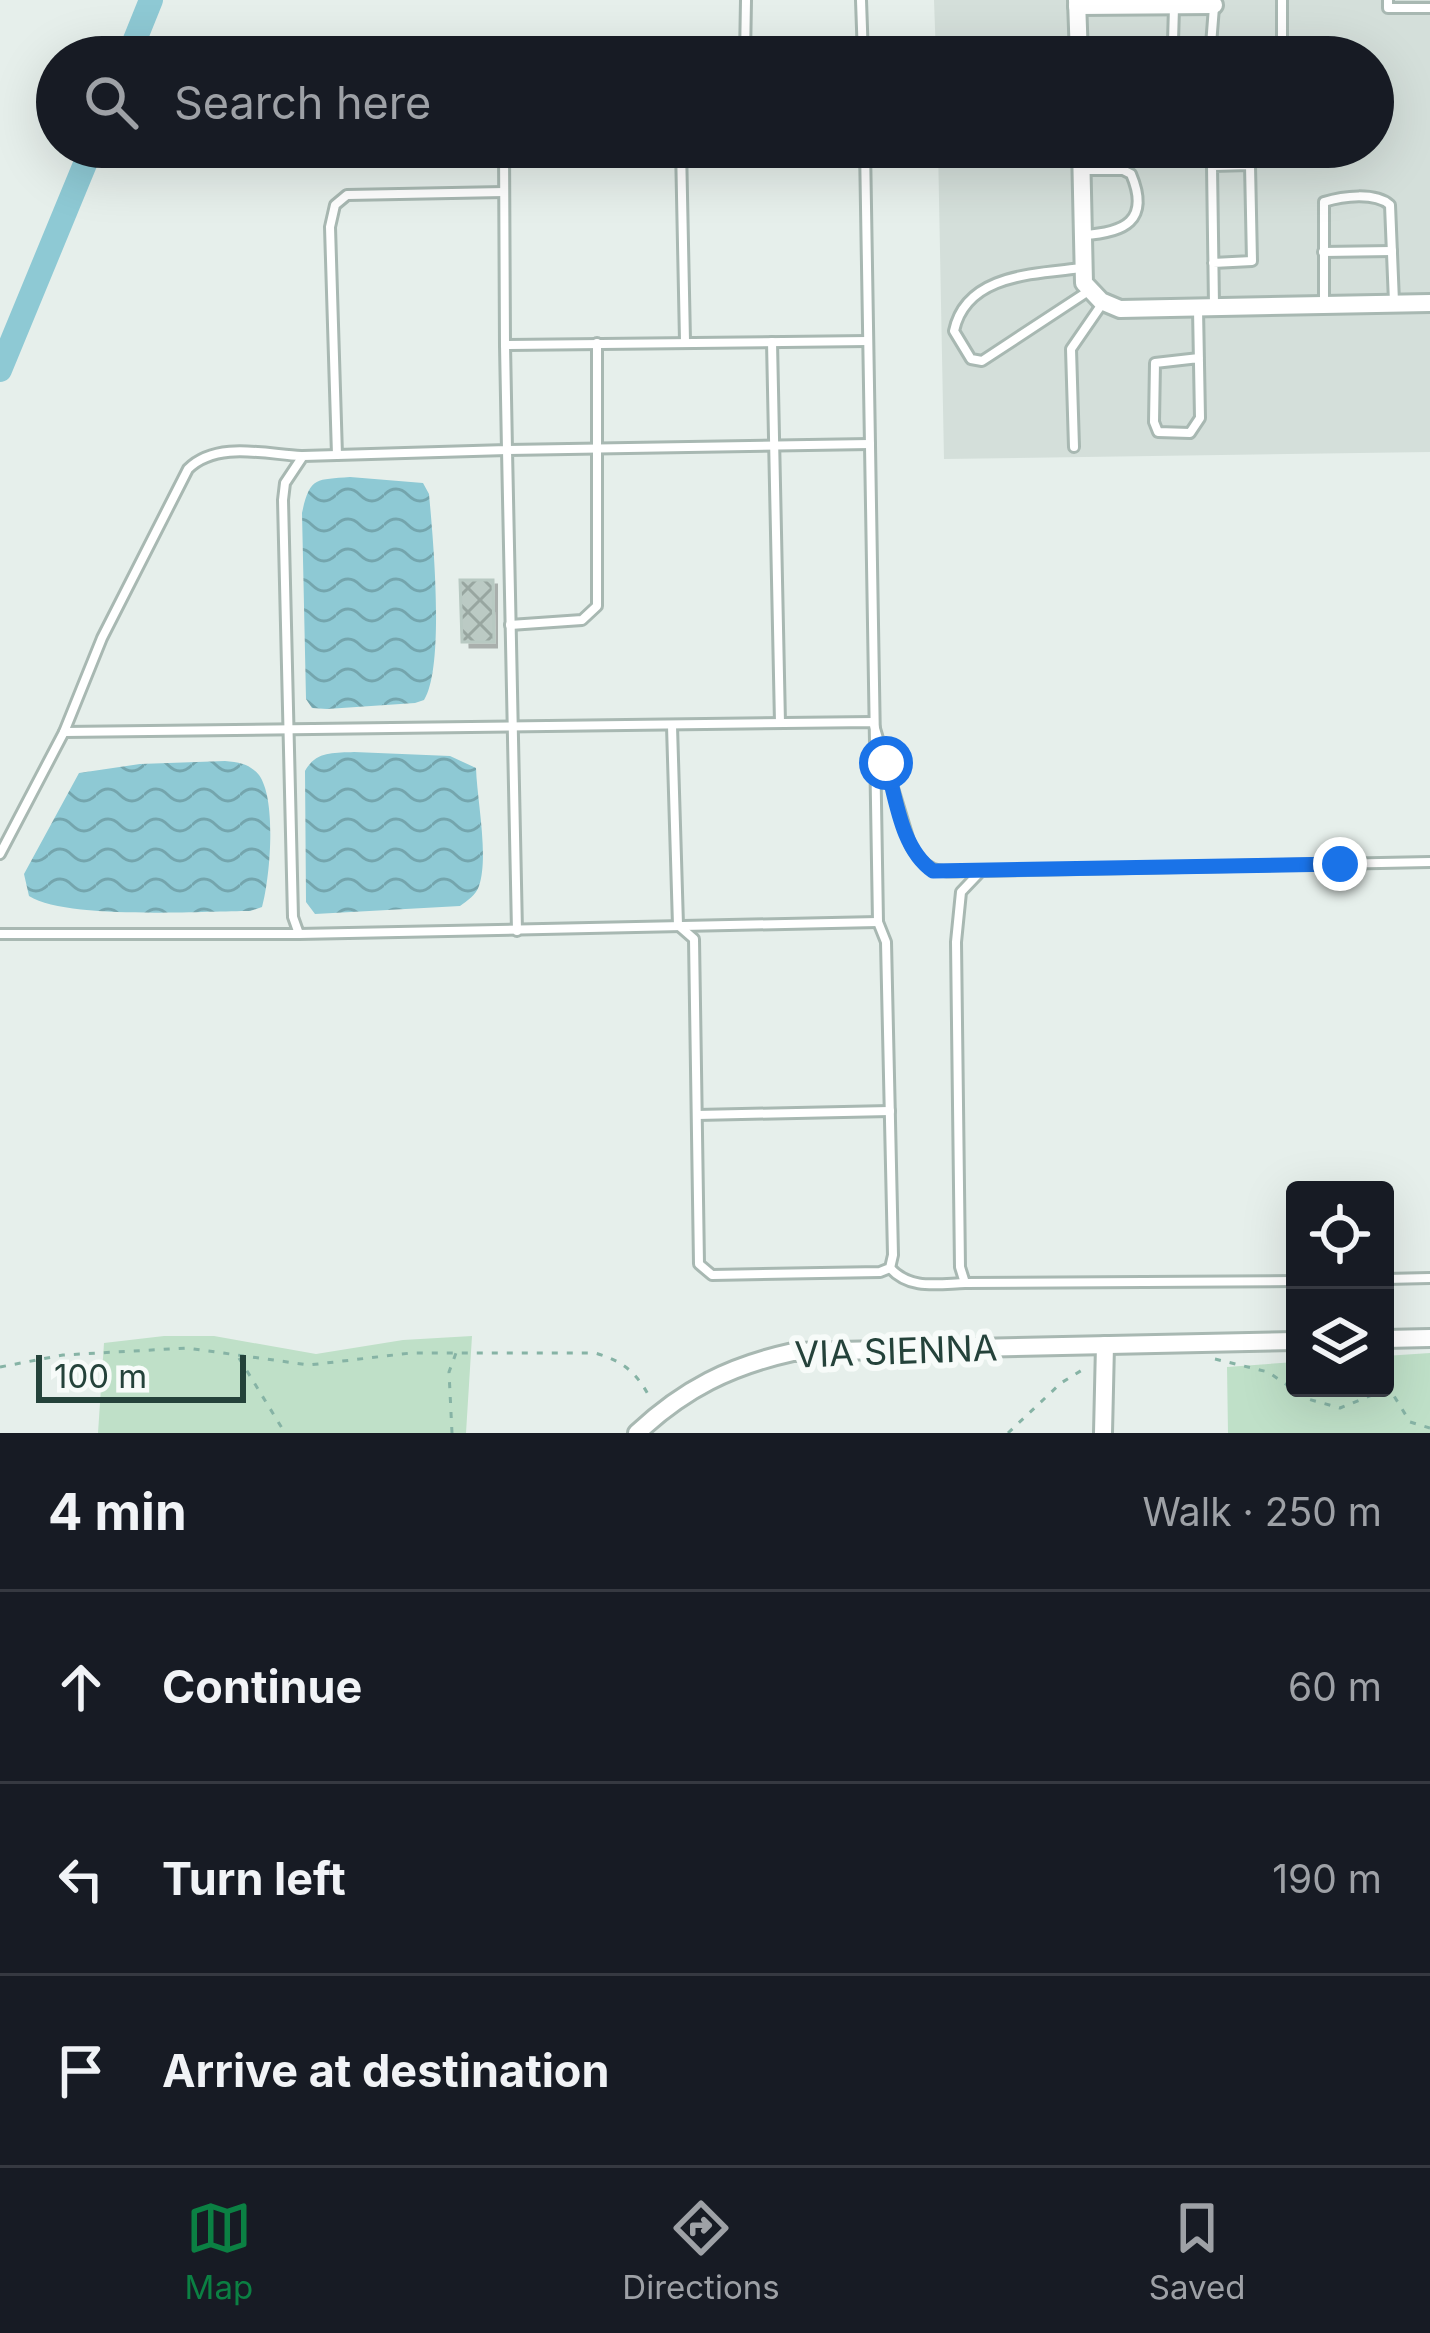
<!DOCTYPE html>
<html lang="en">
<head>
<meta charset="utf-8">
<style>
  :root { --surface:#171b24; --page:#242831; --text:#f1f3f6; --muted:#9ea1a6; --line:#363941; --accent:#0b8043 }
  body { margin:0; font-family:Inter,sans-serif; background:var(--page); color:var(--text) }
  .controls { position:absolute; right:36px; bottom:36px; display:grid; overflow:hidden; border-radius:12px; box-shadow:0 12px 48px #0002 }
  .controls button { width:108px; height:108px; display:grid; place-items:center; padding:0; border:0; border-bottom:3px solid var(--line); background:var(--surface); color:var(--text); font:60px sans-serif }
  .scale { position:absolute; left:36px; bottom:30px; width:210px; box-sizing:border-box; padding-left:12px; border:6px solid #24423a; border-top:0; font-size:33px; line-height:42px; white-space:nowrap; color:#24423a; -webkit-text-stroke:9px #f7fbf9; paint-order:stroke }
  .stop { position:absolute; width:36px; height:36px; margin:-27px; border:9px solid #1a73e8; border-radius:50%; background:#fff }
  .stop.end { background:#1a73e8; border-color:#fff; box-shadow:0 3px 12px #0008 }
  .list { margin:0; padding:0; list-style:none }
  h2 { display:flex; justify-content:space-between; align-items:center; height:156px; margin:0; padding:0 48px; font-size:51px }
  h2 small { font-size:39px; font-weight:400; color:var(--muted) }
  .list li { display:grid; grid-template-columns:78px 1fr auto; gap:36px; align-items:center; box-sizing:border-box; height:192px; padding:0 48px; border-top:3px solid var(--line) }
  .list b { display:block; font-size:45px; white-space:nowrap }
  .list em { font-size:39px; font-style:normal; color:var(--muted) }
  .icon { flex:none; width:66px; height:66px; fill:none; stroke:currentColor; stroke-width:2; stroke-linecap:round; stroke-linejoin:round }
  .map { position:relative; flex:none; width:1430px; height:1433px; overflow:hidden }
  .search { position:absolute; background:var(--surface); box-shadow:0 12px 48px #0002; left:36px; right:36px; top:36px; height:132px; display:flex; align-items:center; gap:30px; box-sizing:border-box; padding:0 42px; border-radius:66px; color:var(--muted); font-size:45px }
  .sheet { height:732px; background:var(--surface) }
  nav { display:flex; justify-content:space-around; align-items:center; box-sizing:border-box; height:168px; border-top:3px solid var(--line); background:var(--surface); font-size:33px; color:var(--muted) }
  nav a { display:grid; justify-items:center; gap:6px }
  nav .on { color:var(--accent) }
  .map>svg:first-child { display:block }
</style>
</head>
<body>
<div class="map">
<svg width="1430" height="1433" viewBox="0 0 1430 1433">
  <defs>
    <pattern id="water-waves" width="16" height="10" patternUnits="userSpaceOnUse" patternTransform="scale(3)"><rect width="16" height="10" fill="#8ec9d4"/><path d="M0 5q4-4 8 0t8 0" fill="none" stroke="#74a5ad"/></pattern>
    <pattern id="building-cross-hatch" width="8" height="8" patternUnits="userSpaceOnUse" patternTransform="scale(3)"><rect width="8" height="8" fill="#bbcac4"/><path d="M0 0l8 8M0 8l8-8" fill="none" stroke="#98a6a0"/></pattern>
    <filter id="shadow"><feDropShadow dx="8" dy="5" stdDeviation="0" flood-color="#0004"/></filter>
  </defs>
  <rect width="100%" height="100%" fill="#e6efeb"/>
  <!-- built -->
  <polygon fill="#d4dfda" points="934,0 1430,0 1430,452 944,459 938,147 1373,147 1373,57 936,57"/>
  <!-- green -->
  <g fill="#bfe0c8">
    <polygon points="164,1336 214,1336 316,1354 403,1340 472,1336 466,1433 98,1433 104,1343"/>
    <polygon points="1430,1353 1430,1433 1228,1433 1227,1367 1295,1362 1295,1388 1385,1388 1385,1356"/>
  </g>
  <!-- water -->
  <g fill="url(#water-waves)">
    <path d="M 350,477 L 423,483 L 429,494 C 433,537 445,667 424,700 L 415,703 L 327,709 L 312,708 L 306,699 L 302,513 C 310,476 316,480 350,477 Z"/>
    <path d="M 354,752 L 450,756 L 476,768 C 477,801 489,856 479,886 C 476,895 467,901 460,906 L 315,914 L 306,902 L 305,771 C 316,751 333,753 354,752 Z"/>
    <path d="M 225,761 C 238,762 250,764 259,775 C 277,800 270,878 262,907 L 250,911 C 200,911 68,920 29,896 L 24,874 L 79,773 L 140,764 Z"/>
  </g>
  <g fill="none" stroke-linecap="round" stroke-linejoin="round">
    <!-- river -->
    <g stroke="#8ec9d4" stroke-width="24">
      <polyline points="128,57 151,0"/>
      <polyline points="0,370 92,147"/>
    </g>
  </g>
  <!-- building -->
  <polygon fill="url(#building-cross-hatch)" stroke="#b8c9c2" stroke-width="3" filter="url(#shadow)" points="460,580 493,580 494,642 462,642"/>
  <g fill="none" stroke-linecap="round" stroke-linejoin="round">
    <defs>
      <g id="service">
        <polyline points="861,0 863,57"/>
        <polyline points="1282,0 1282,57"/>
        <polyline points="1388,0 1388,8 1430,8"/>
        <polyline points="1214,7 1211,45 1222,57"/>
        <polyline points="745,57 746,0"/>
        <polyline points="1131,57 1136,48 1167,46 1173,42 1174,7"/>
        <polyline points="504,147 505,345"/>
        <polyline points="681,147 685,341"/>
        <path d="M 1083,235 C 1124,233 1151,221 1131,174 L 1123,170 L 1083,170"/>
        <polyline points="1323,252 1392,251"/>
        <polyline points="1213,263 1252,261 1250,165 1212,166 1214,305"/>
        <path d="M 1082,268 C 1034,274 966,274 954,331 L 971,359 L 982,361 L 1087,292"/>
        <path d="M 1324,303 L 1324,202 C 1343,196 1375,192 1390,205 L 1394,302"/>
        <polyline points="1198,309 1200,418 1190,433 1158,432 1154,422 1155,363 1199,358"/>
        <polyline points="868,341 505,345 507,450 303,456 285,483 283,500 293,917 299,934 878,922"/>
        <polyline points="772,342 780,723"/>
        <polyline points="1074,447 1071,349 1102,304"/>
        <polyline points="337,455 330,227 335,205 347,195 504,192"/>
        <polyline points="510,625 582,620 597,606 597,343"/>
        <polyline points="672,726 678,925 694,939 699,1264 712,1275 880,1272 890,1268 893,1255 886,942 878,922 865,147"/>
        <path d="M 64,732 L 102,638 L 188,469 C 216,441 265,454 301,456"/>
        <path d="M 0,854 L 64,732 L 873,722 L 910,844 C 928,878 944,871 978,871"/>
        <polyline points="517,931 507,450 870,444"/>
        <polyline points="0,934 298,934"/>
        <polyline points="697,1115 890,1111"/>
        <path d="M 890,1268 C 910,1290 937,1284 965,1283"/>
        <polyline points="1385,1279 1430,1278"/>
        <polyline points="1295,1281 965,1283 960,1267 956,942 961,892 981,871 1430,862"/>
      </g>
      <g id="minor">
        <polyline points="1077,0 1079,57"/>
        <polyline points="1077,6 1214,5"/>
        <polyline points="1081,147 1084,283 1101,301 1120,309 1430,303"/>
        <polyline points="1385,1339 1430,1338"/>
        <path d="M 637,1433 C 684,1389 730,1366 793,1352 L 1295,1341"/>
        <polyline points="1103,1433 1105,1345"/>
      </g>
    </defs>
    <!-- service casing -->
    <use href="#service" stroke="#a8b8b2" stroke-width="14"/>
    <!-- minor casing -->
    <use href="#minor" stroke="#a8b8b2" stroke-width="22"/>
    <!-- path -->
    <g stroke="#86b3a5" stroke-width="3" stroke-dasharray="6 9" stroke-linecap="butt">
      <polyline points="239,1358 285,1433"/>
      <polyline points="1215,1359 1268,1372 1308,1399 1340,1408 1382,1391 1394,1396 1410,1422 1430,1428"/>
      <path d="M 0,1367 L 63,1355 L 187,1348 L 309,1365 L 411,1353 L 595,1353 C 624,1361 638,1374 651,1400"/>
      <polyline points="452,1433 449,1372 456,1353"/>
      <polyline points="1008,1433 1061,1383 1087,1367"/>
    </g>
    <!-- service -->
    <use href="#service" stroke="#fff" stroke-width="8"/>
    <!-- minor -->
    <use href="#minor" stroke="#fff" stroke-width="16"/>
  </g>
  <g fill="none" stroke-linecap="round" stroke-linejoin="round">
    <!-- route -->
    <path stroke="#1a73e8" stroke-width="15" d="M 886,763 C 896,798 901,849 933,871 L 1340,864"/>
  </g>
  <g text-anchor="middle" stroke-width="12" stroke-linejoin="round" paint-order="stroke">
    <!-- street labels -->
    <g font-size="36" fill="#24423a" stroke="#f7fbf9">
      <text transform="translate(896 1351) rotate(-2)" y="13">VIA SIENNA</text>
    </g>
  </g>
</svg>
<div class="controls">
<button><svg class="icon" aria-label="locate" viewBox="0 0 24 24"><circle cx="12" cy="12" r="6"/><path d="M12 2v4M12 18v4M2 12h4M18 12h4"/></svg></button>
<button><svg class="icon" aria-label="layers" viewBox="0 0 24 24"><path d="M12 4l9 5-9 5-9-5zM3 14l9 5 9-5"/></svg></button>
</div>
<div class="scale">100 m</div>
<div class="stop" style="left:886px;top:763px"></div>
<div class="stop end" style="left:1340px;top:864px"></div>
<div class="search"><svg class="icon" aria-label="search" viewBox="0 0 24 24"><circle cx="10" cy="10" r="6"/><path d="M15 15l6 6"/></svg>Search here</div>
</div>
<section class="sheet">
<h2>4 min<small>Walk · 250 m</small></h2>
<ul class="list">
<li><svg class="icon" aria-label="ahead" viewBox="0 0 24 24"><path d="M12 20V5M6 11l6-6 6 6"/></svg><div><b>Continue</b></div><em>60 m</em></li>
<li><svg class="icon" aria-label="left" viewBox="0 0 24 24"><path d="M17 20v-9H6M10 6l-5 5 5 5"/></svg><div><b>Turn left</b></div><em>190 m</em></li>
<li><svg class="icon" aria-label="arrive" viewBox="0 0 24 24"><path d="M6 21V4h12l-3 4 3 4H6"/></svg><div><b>Arrive at destination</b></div></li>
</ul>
</section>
<nav>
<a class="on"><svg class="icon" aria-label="map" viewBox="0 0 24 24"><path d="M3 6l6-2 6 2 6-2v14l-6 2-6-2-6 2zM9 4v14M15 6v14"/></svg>Map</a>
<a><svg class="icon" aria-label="directions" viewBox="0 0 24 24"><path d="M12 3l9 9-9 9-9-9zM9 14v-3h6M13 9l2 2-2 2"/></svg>Directions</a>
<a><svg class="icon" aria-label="saved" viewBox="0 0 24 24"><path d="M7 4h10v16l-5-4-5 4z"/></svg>Saved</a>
</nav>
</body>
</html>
